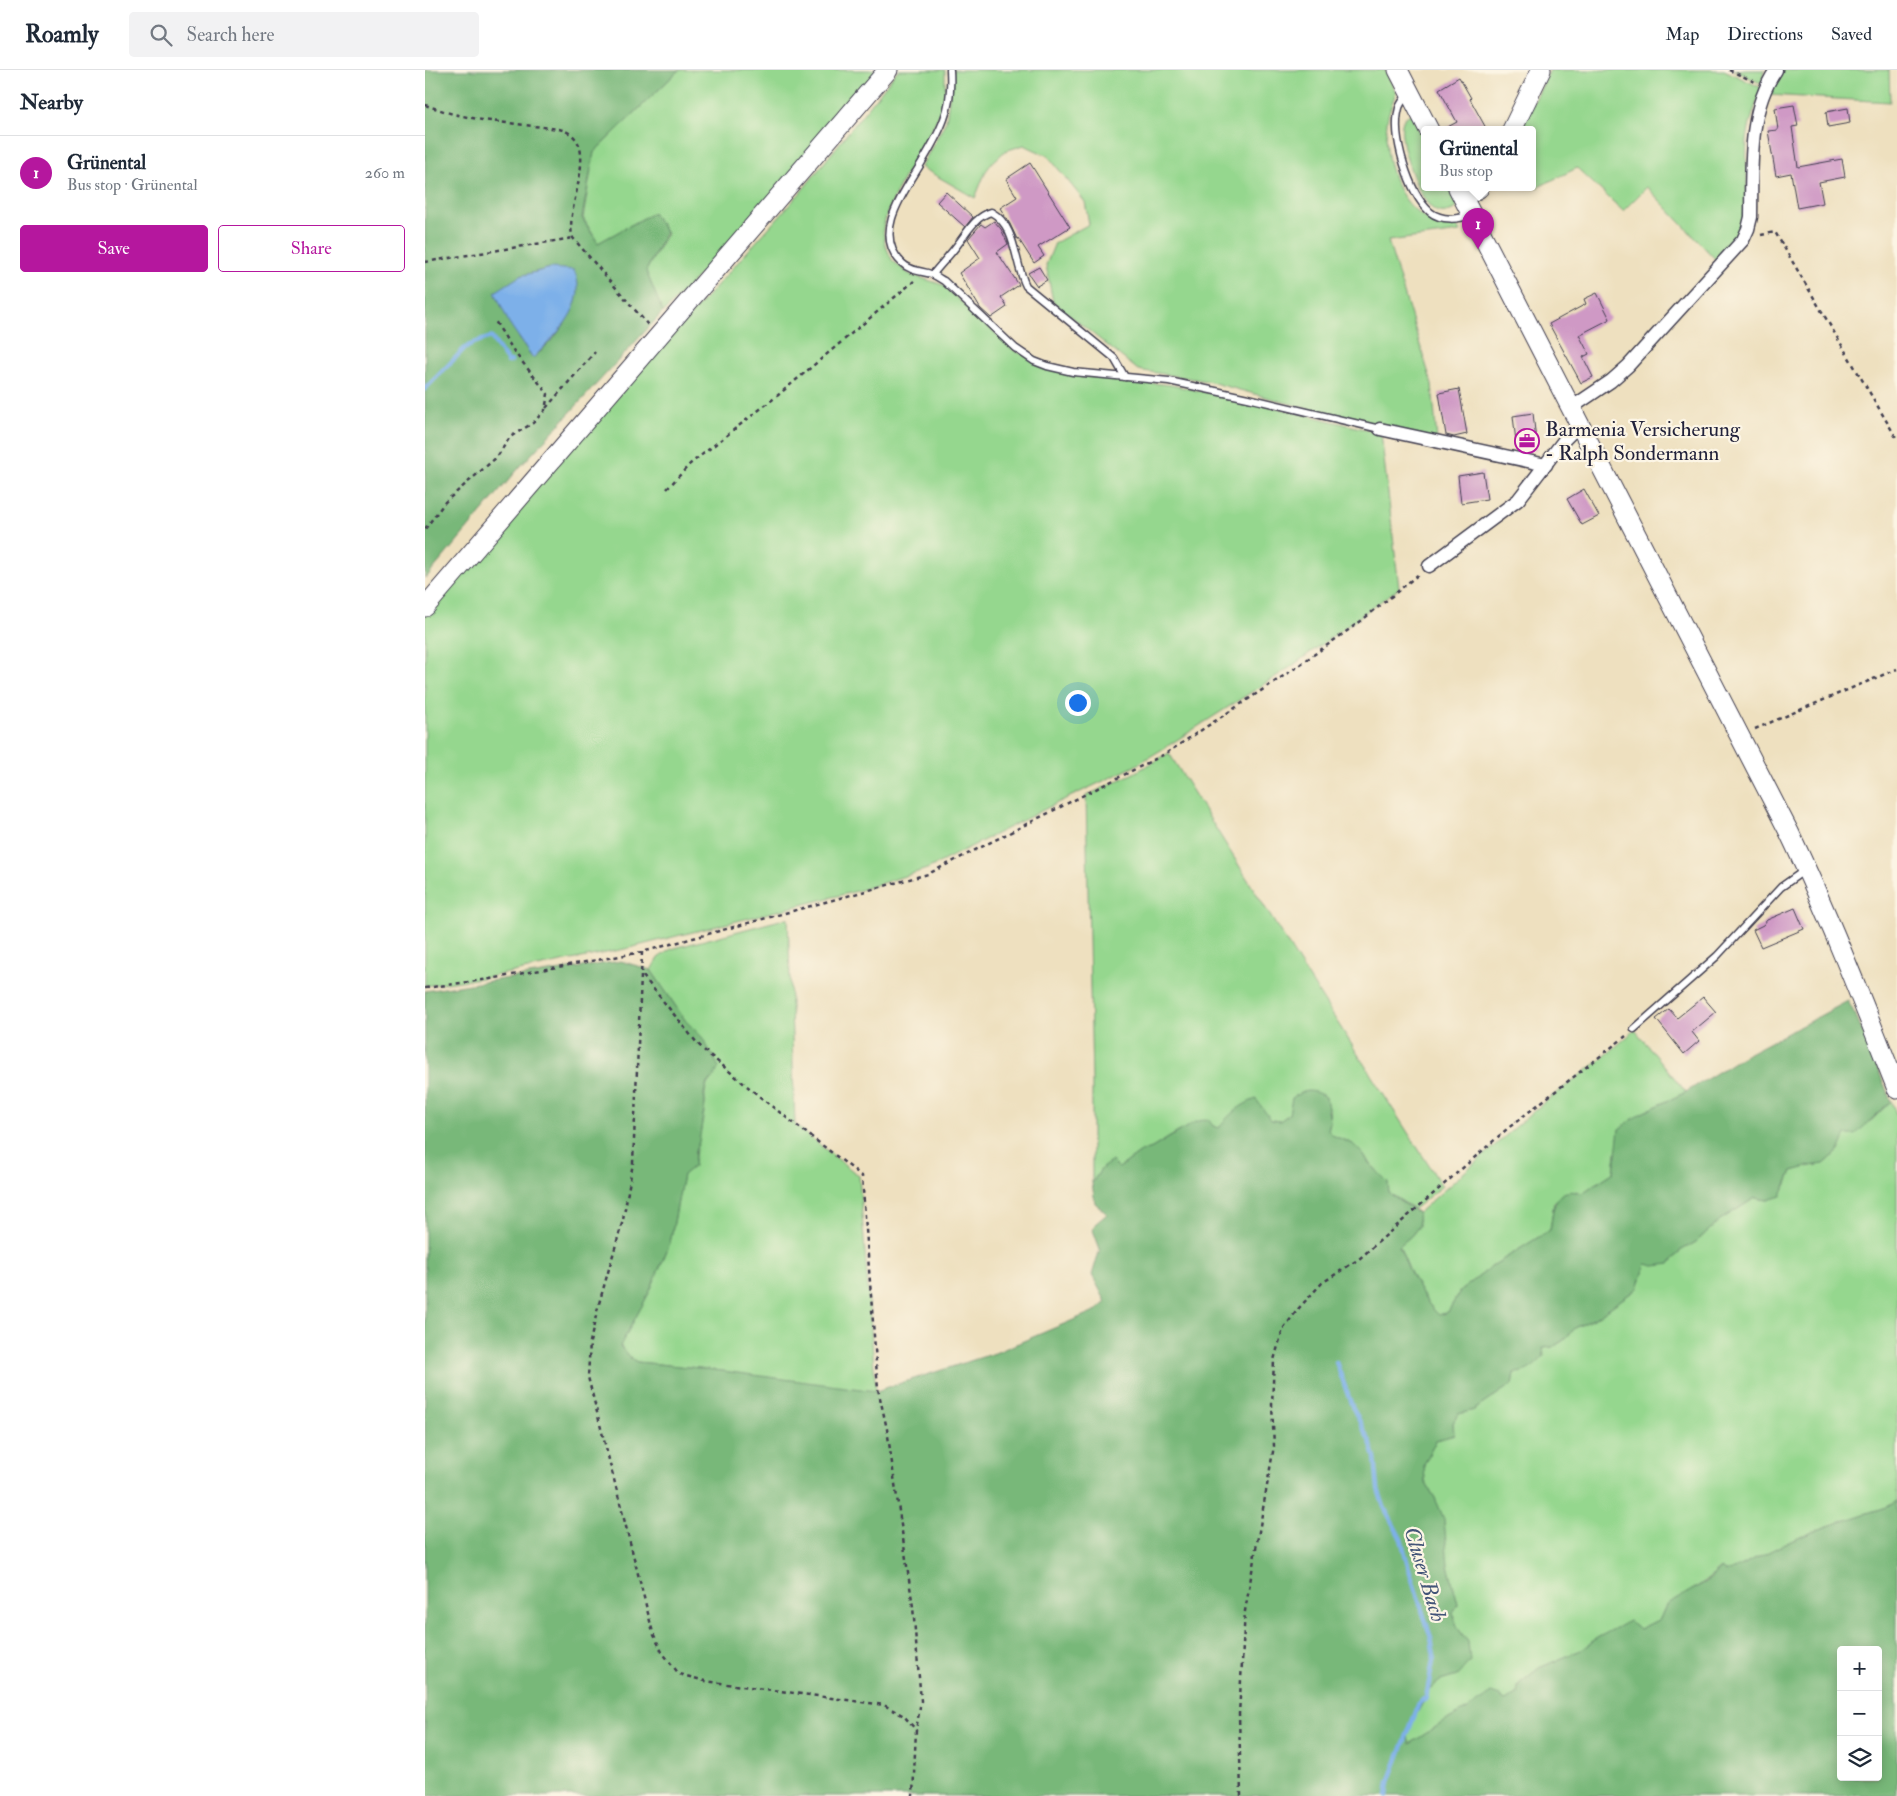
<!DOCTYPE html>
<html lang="en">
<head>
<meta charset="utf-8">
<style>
  :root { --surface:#fff; --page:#f2f2f3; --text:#1f2937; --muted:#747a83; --line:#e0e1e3; --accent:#b5179e }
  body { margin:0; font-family:"IM FELL Double Pica",serif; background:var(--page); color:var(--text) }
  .controls { position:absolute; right:15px; bottom:15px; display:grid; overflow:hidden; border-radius:5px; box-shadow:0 2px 12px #0003 }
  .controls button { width:45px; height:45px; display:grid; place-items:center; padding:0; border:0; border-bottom:1px solid var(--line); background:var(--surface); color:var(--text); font:25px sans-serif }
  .you { position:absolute; left:652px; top:632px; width:18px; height:18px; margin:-12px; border:4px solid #fff; border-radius:50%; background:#1a73e8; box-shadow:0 0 0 8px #1a73e833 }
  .badge { display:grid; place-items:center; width:32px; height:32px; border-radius:50%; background:var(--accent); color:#fff; font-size:16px; font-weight:700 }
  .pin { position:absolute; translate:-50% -41px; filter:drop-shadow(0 1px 2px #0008) }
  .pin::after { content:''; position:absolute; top:26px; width:18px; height:15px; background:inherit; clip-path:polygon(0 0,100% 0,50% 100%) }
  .popup { position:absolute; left:996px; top:56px; width:115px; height:65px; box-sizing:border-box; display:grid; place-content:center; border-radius:5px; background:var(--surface); filter:drop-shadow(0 1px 4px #0005); font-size:16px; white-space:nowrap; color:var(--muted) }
  .popup b { font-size:19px; color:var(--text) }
  .popup::after { content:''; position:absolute; left:50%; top:100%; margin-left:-10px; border:10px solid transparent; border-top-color:var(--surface) }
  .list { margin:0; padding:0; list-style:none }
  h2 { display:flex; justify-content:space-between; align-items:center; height:65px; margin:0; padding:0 20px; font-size:21px }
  h2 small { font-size:16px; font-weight:400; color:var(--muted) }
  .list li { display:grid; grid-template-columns:32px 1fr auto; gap:15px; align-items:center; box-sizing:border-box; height:75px; padding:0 20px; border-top:1px solid var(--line) }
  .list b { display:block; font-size:19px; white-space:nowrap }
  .list p { margin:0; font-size:16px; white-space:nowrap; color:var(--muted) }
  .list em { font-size:16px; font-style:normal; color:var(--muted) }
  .actions { display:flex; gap:10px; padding:15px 20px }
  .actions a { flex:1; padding:11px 0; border:1px solid var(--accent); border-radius:5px; text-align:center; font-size:18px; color:var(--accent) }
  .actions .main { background:var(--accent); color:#fff }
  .icon { flex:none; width:28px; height:28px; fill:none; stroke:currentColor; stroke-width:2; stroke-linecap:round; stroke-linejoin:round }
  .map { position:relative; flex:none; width:1472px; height:1726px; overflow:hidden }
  header { display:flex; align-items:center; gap:30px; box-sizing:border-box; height:70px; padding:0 25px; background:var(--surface); border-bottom:1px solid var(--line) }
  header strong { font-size:24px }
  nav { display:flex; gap:28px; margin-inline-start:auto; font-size:18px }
  .search { width:350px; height:45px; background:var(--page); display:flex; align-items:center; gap:12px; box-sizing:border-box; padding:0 18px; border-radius:5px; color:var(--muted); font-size:19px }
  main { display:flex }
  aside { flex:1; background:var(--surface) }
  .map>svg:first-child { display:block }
</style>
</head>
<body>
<header>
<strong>Roamly</strong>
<div class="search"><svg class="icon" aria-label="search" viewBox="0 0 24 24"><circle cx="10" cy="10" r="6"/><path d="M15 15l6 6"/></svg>Search here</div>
<nav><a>Map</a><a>Directions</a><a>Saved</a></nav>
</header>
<main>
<aside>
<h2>Nearby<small></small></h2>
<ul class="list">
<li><span class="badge">1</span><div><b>Grünental</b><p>Bus stop · Grünental</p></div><em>260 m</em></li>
</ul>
<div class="actions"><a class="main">Save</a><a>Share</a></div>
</aside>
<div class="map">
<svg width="1472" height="1726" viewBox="0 0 1472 1726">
  <rect width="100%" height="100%" fill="#fcf5e5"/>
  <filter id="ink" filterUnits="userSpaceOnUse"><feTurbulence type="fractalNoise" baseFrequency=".02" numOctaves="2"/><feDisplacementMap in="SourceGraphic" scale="10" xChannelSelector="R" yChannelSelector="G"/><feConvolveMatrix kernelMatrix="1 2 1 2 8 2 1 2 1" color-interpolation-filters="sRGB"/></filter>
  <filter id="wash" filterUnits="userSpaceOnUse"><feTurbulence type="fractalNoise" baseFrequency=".0096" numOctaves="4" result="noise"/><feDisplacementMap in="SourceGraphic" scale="20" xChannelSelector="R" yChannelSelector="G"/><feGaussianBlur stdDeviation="1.12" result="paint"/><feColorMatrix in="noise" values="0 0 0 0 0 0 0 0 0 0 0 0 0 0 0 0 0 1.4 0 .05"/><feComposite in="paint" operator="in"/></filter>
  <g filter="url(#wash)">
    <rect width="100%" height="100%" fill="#eee0bf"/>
    <!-- green -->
    <g fill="#95d78e" stroke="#5c7c64">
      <polygon points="254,0 453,0 339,137 238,243 221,201 242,163 228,143 173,173 158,148 169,82"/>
      <polygon points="473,0 520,0 520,25 517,39 502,69 477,111 462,143 458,158 460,174 467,190 484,204 518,215 590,281 650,305 746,315 824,331 956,363 974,518 864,598 741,677 708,697 634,732 502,799 432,821 200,879 64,907 0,916 0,545 110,418 375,123"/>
      <path d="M 528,0 L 960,0 L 971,22 C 968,32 963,42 962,52 C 958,89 971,134 1006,151 C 1013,155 1024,155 1032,156 L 1035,162 L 963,171 L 1007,314 L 1012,370 L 910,346 L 782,311 L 713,300 L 628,232 L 621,195 L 630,173 L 664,154 L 660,132 L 623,86 L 599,75 L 580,81 L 567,93 L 561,101 L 550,128 L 496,97 L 521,51 Z"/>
      <path d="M 1125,0 L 1299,0 L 1337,18 C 1331,35 1324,52 1322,70 C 1320,96 1325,124 1319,150 C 1316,166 1303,180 1293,192 L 1222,117 L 1198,141 L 1152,98 L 1109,119 L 1106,118 L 1107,60 L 1095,60 Z"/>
      <polygon points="1309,0 1339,0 1337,14"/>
      <polygon points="1356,0 1464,0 1465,32 1344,25"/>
      <path d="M 986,44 L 999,70 L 999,118 L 1023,118 L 1033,137 C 1026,142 1015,145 1008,139 C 993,128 971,68 978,51 C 979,47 982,46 986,44 Z"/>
      <polygon points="744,683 879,900 1017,1116 989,1139 964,1123 953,1102 928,1074 909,1066 903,1060 905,1052 904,1038 864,1044 855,1051 846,1050 794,1058 788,1056 753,1062 727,1078 716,1082 694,1098 687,1092 677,1098 667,1113 667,1010 661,726 711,702"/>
      <path d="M 363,848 L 370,1055 L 434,1106 L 451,1322 L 274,1298 L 212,1292 L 205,1288 L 195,1275 L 224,1223 L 245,1173 L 258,1104 L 269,1096 C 270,1075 278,1056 280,1034 C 280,1027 279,1022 282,1015 C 283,1012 287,1009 289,1007 L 277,967 L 260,950 L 226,900 L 233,888 L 246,879 Z"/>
      <path d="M 1210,960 L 1261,1022 L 1215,1044 L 1191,1083 L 1189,1102 L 1157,1123 L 1152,1121 L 1129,1132 L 1125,1160 L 1069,1195 L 1035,1221 L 1023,1242 L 1014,1245 C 997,1231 982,1196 974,1175 L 986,1166 L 994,1156 L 993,1143 L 1117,1034 L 1174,991 Z"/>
      <path d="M 1466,1031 L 1472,1046 L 1472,1431 L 1464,1436 L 1400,1457 L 1366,1471 L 1300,1503 L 1296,1498 C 1279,1514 1261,1524 1241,1535 L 1235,1549 L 1215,1559 L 1204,1552 L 1172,1568 L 1156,1580 L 1114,1598 L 1094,1614 L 1092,1623 L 1081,1631 L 1075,1626 L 1041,1640 L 1020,1651 L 985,1674 L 982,1663 L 1004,1620 L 1015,1611 L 1032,1606 L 1043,1572 L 1032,1557 L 1028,1543 L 1033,1534 L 1023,1495 L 1010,1428 L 1000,1412 L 999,1395 L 1011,1370 L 1029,1365 L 1028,1353 L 1033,1344 L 1049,1340 L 1087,1314 L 1089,1303 L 1118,1278 L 1128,1277 L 1139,1270 L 1150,1258 L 1170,1248 L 1213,1218 L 1220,1194 L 1245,1194 L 1255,1181 L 1271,1172 L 1295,1150 L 1330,1128 L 1343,1130 L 1361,1116 L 1367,1101 L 1385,1096 L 1399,1094 L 1414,1081 L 1420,1065 L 1447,1050 Z"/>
    </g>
    <!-- forest -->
    <g fill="#78b879" stroke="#4d6d5a" fill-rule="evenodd">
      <path d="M 0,0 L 254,0 L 169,82 L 157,148 L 173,173 L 228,143 L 241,162 L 221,201 L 238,242 L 94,398 L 0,509 ZM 126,198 L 152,215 C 152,245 130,269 108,288 L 94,268 L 95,206 Z"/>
      <path d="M 196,891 L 226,900 L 260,950 L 277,967 L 294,997 L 289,1007 L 282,1013 L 279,1024 L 280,1033 L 274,1072 L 270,1081 L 269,1096 L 258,1105 L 245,1173 L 224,1223 L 195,1276 L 205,1288 L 212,1292 L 274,1298 L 451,1321 L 570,1283 L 672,1240 L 681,1232 L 667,1205 L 675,1179 L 668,1160 L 670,1154 L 682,1144 L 670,1133 L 667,1113 L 677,1098 L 687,1091 L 694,1098 L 716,1082 L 727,1078 L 770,1052 L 783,1049 L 788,1056 L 794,1058 C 802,1045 817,1034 831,1029 L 846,1050 L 855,1051 L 864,1044 L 867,1028 C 881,1019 886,1019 901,1027 L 905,1052 L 903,1060 L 909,1066 L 928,1074 L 938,1084 L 944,1093 L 963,1112 L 964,1123 L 993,1143 L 994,1156 L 986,1166 L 974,1176 C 982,1196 997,1231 1014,1245 L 1023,1242 L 1035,1221 L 1069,1195 L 1125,1160 C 1129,1139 1127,1115 1157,1123 L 1189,1102 L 1194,1059 L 1215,1044 L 1261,1022 L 1317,987 L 1423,931 L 1432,948 L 1466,1031 L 1430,1065 L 1421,1065 L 1414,1081 L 1399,1094 L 1385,1096 L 1367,1101 L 1356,1126 L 1343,1130 L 1330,1128 L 1295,1150 L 1271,1172 L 1255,1181 L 1245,1194 L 1229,1196 L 1221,1194 L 1213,1218 L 1170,1248 L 1150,1258 L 1139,1270 L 1128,1277 L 1118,1278 L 1119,1286 C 1110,1296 1103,1303 1089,1303 L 1087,1314 L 1049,1340 L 1033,1344 L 1028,1353 L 1029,1365 L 1011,1370 L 999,1395 L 1000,1412 L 1010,1428 L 1019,1449 L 1023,1495 L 1033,1534 L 1028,1543 L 1032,1557 L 1043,1572 L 1045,1591 L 1032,1606 L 1015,1611 L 1004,1620 L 982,1663 L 985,1674 L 1020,1651 L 1041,1640 L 1066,1623 L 1075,1626 L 1081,1631 L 1092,1623 L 1094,1614 L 1114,1598 L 1156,1580 L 1172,1568 L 1204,1551 L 1215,1559 L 1235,1549 L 1241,1535 L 1281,1512 L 1297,1498 L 1300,1503 L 1366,1471 L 1400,1457 L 1464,1436 L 1472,1431 L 1472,1726 L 0,1726 L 0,921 ZM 1416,1580 L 1453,1580 L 1453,1707 L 1416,1707 Z"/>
    </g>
    <!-- water -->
    <path fill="#7db0e9" stroke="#506992" d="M 126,198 L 149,200 C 165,235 130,266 108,288 L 84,253 L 70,222 L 95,206 Z"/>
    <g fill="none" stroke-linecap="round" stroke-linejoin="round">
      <!-- stream -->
      <g stroke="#7db0e9" stroke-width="4.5">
        <polyline points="0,319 39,279 46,274 66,267 83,292 86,291"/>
        <polyline points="911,1292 927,1336 945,1372 950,1387 953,1419 959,1437 976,1469 986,1506 1006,1568 1009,1586 1001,1628 995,1631 964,1712 962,1726"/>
      </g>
    </g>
    <g id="blocks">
      <!-- building -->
      <g fill="#cf99c5">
        <polygon points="1034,7 1046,28 1045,29 1062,60 1017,60 1032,52 1014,19"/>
        <polygon points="1369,35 1373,56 1367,57 1373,97 1417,89 1420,107 1394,112 1398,133 1372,138 1366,103 1351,106 1343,61 1353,60 1350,38"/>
        <polygon points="1423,38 1425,53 1403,57 1401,42"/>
        <polygon points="605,93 645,157 613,177 619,186 609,193 593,168 592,169 585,154 575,138 592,127 581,109"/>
        <polygon points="521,122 548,147 540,157 512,132"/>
        <polygon points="569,151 576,159 583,174 572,182 594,215 576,227 582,237 566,248 555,238 534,203 555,188 543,169 556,154 560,157"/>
        <polygon points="614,197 622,210 612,216 603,203"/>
        <polygon points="1172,223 1185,249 1154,265 1164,284 1158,287 1168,307 1156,313 1124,254 1161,234 1159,229"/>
        <polygon points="1034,319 1042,364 1029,367 1021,365 1014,323"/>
        <polygon points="1108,343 1112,380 1098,382 1092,380 1088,346"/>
        <polygon points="1058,402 1062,429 1036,433 1033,406"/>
        <polygon points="1159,419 1174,446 1157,455 1142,429"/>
        <polygon points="1370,838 1379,859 1336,877 1328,860 1338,855 1342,850"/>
        <polygon points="1278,927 1291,942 1267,962 1274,971 1259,984 1231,949 1244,939 1252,948"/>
      </g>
    </g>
  </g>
  <g filter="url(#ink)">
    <use href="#blocks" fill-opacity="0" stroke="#413e4f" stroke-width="1"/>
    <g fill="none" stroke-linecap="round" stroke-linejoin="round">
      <defs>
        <g id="lane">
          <path d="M 525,0 C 526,16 525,34 519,49 C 513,66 503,82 494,97 C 478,123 447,165 477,193 C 485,201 496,201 506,204 C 510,205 515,209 519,211 L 590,278 L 609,291 L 622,296 L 648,302 L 744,311 L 823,328 L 955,359"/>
          <path d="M 982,25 C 979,29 975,34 974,38 C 966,66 984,123 1005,142 C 1016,151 1035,150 1046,144"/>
          <path d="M 508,204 C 516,194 525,185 533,174 C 543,161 550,147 566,142 C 592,156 589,193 601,216 L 689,288 L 700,307"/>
          <polyline points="1209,959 1292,886 1356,817 1380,800"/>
        </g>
        <g id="street">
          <path d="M 1146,338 L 1186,311 L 1203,296 L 1318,170 L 1323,159 L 1326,147 C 1327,99 1322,42 1351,0"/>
          <polyline points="955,359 1121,395"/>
          <polyline points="1004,496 1093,430 1140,369 1155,354"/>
        </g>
        <g id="secondary">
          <polyline points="973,0 1004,60"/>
          <polyline points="1087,60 1116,0"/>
          <path d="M 1033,118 L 1364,762 C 1404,846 1438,933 1472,1019"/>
          <polyline points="1038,127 1054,118"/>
          <polyline points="0,537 463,0"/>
        </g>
      </defs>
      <!-- lane casing -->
      <use href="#lane" stroke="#413e4f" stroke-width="9"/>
      <!-- street casing -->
      <use href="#street" stroke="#413e4f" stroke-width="15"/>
      <!-- secondary casing -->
      <use href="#secondary" stroke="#413e4f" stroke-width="21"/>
      <!-- path -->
      <g stroke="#413e4f" stroke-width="2.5" stroke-dasharray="4 4" stroke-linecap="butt">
        <polyline points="1304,0 1330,12"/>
        <path d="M 0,35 L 28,44 L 57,50 L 134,59 C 181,70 137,138 148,168 L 223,255"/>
        <polyline points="1336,165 1350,162 1472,369"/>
        <polyline points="0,192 148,168"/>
        <polyline points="121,338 170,282"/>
        <polyline points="242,419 265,394 352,326 489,211"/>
        <polyline points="0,459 20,432 72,387 85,367 108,353 120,340 123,324 90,283 70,251"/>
        <polyline points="1330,659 1472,599"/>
        <polyline points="217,882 208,1093 198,1150 173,1237 165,1272 163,1307 228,1563 237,1582 254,1604 280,1611 459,1635 479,1646 491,1660 488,1726"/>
        <polyline points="218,906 272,973 280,981 340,1031 437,1106 453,1319 462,1359 488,1537 496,1631 491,1660"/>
        <polyline points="0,918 65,909 217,882 503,804 740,684 866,601 936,551 994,504"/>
        <polyline points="816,1726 814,1644 820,1541 849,1376 847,1335 849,1290 858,1259 874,1238 897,1213 934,1189 1082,1059 1201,966"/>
      </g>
      <!-- lane -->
      <use href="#lane" stroke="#fff" stroke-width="6"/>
      <!-- street -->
      <use href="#street" stroke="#fff" stroke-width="12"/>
      <!-- secondary -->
      <use href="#secondary" stroke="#fff" stroke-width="19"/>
    </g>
  </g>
  <!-- icons -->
  <defs>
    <symbol id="office-ring" viewBox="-11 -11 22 22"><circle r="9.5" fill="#fcf5e5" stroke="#b5179e" stroke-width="1.5"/><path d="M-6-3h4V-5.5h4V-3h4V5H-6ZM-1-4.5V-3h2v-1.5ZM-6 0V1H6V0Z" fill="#b5179e"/></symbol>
  </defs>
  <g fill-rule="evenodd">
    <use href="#office-ring" x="1088" y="357" width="28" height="28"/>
  </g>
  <g text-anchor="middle" stroke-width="4.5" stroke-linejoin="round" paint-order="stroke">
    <!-- poi labels -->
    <g font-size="21" fill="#22223b" stroke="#fcf5e5" text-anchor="start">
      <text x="1120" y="366">Barmenia Versicherung<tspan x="1120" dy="24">- Ralph Sondermann</tspan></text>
    </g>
    <!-- water labels -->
    <g font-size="22" font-style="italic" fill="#425478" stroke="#fcf5e5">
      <text transform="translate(1001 1504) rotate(73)" y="8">Cluser Bach</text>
    </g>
  </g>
</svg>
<div class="controls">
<button>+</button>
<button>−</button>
<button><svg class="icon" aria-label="layers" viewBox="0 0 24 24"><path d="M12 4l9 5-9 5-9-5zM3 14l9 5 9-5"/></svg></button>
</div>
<div class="you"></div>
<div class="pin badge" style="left:1053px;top:179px">1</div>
<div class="popup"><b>Grünental</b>Bus stop</div>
</div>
</main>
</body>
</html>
